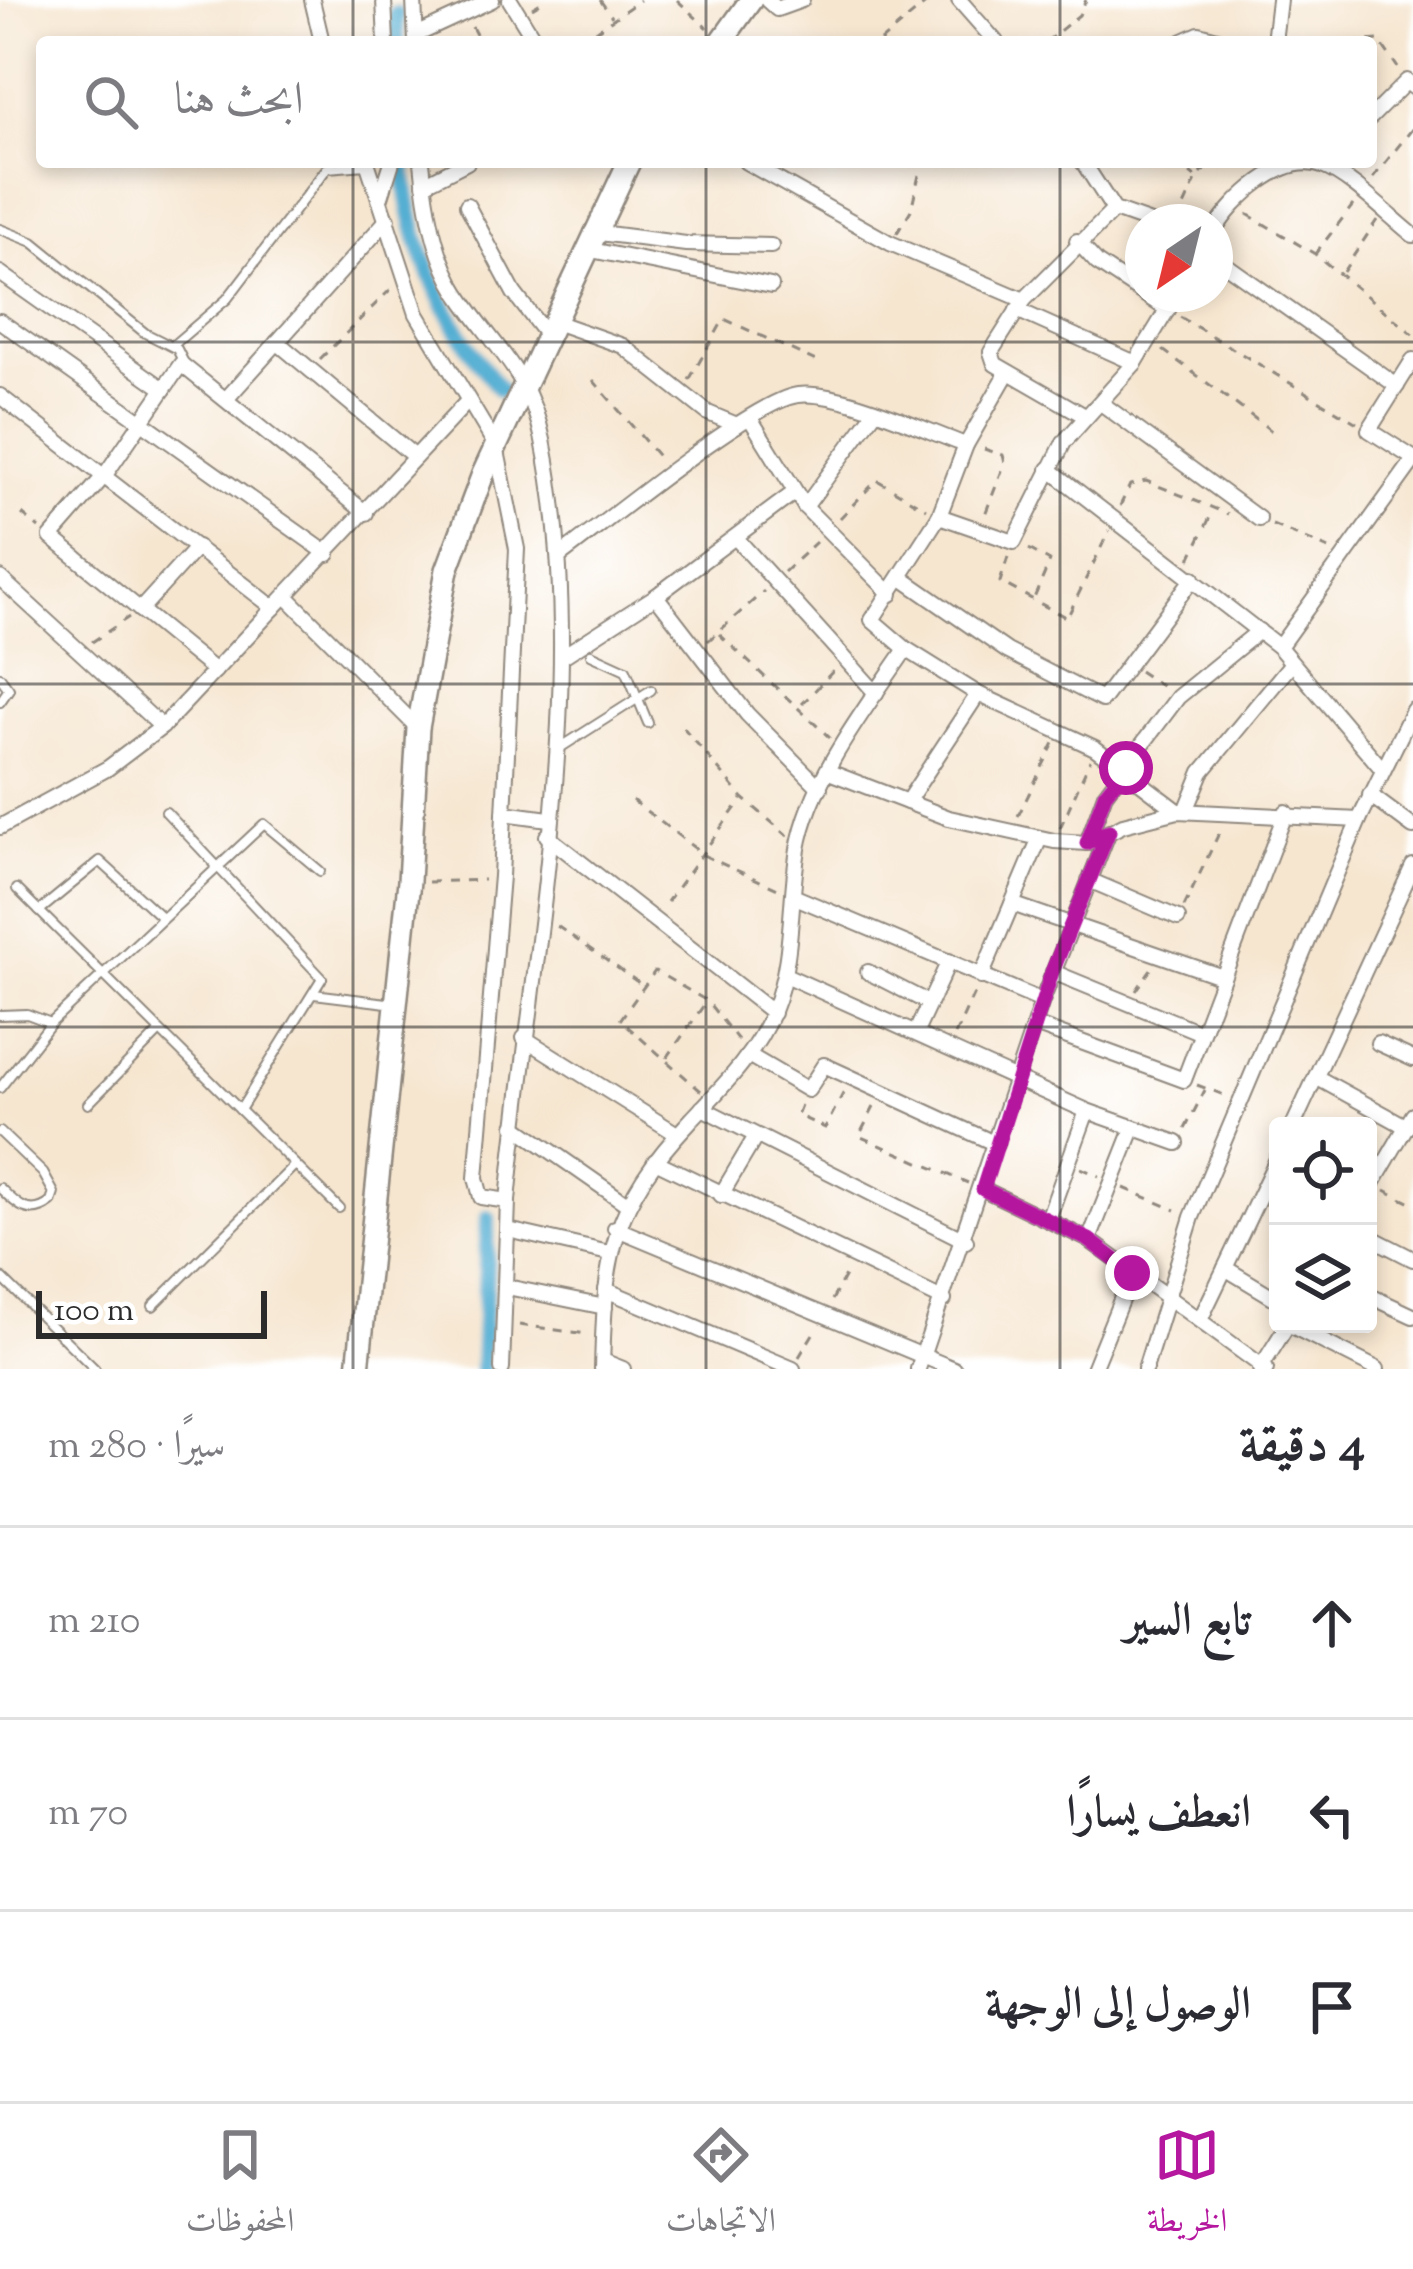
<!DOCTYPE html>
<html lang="ar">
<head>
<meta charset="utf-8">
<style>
  :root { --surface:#fff; --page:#f7f7f7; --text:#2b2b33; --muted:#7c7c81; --line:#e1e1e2; --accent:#b5179e }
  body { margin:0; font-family:"Sorts Mill Goudy",Amiri,serif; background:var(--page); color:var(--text); direction:rtl }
  .controls { position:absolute; right:36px; bottom:36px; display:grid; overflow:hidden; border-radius:12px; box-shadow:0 6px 18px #0003 }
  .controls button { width:108px; height:108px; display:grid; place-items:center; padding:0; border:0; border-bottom:3px solid var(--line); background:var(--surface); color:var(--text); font:60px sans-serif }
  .compass { position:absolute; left:1125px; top:204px; width:108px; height:108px; border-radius:50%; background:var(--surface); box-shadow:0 6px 18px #0003; rotate:215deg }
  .scale { position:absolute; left:36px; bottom:30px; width:231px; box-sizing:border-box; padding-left:12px; border:6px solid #2b2b2b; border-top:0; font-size:33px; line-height:42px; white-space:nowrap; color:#2b2b2b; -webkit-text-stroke:9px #fff; paint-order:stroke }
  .stop { position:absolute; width:36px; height:36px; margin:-27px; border:9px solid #b5179e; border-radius:50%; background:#fff }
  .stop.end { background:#b5179e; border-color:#fff; box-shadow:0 3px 12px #0008 }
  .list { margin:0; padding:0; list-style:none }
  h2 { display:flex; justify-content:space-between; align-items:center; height:156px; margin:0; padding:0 48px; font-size:51px }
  h2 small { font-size:39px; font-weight:400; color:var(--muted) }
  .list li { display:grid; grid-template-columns:78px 1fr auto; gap:36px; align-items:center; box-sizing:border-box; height:192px; padding:0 48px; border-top:3px solid var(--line) }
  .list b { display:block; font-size:45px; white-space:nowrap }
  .list em { font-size:39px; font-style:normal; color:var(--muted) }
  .icon { flex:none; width:66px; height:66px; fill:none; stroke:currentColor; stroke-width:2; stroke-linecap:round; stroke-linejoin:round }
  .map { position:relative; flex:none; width:1413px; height:1369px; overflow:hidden; direction:ltr }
  .search { position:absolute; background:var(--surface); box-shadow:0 6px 18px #0003; left:36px; right:36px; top:36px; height:132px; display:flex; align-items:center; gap:30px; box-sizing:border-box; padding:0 42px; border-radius:12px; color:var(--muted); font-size:45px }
  .sheet { height:732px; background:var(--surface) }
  nav { display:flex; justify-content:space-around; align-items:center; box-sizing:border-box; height:168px; border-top:3px solid var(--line); background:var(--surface); font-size:33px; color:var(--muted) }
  nav a { display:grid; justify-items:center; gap:6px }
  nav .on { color:var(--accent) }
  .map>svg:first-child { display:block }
</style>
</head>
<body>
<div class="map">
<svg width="1413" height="1369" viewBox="0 0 1413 1369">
  <rect width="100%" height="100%" fill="#fff"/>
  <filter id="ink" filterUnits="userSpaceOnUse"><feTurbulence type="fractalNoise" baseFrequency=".00833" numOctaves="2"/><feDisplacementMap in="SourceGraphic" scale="24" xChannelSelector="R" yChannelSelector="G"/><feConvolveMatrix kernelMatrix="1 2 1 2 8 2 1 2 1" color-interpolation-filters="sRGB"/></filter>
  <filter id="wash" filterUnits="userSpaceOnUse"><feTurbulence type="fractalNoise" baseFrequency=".004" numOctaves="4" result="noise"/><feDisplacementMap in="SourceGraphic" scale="48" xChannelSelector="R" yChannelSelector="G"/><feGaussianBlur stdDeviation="2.7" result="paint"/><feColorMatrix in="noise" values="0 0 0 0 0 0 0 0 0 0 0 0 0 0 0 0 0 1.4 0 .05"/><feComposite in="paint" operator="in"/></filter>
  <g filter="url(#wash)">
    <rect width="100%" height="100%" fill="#f6e6d0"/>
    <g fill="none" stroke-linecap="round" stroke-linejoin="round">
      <!-- canal -->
      <g stroke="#55afd3" stroke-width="16">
        <polyline points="396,14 397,42"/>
        <path d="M 404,162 C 409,249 447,323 500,390"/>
        <polyline points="482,1369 488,1218"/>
      </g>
    </g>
  </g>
  <g filter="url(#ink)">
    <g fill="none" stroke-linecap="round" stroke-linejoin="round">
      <defs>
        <g id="lane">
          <polyline points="0,229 33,242 145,333 177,349 184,363"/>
          <polyline points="172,346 227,299 327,168 366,165"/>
          <polyline points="591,654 626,670 648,723"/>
          <polyline points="0,677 9,689 0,702"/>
          <polyline points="555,751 651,690"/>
          <polyline points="166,812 322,978 240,1110"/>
          <polyline points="17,889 339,1208"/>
          <polyline points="39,911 100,861 160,916"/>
          <polyline points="314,994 395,1004"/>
          <polyline points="0,1015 27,1014 51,1023"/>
          <polyline points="0,1088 51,1023 264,824 320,871"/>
          <polyline points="88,1104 160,1031"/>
          <path d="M 0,1132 L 43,1173 L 54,1193 L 51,1202 C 30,1219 16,1204 0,1188"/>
          <polyline points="0,1276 95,1369"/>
          <polyline points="153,1306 295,1165"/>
        </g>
        <g id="street">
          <polyline points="312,0 322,42"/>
          <polyline points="384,0 386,42"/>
          <polyline points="414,0 416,42"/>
          <polyline points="510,0 536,42"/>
          <polyline points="767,0 777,9 802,0"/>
          <polyline points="959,0 996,42"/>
          <polyline points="416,35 492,0"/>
          <polyline points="1181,42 1199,34 1228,42"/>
          <polyline points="1274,42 1279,0"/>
          <polyline points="1371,117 1407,81 1413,87"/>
          <polyline points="367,162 417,314 496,446 517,549 501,876 476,1178 481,1197 508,1201 502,1369"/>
          <path d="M 422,162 C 426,205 434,256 458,293 C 494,348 529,371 543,440 C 591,677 531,960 508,1201"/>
          <polyline points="746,162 890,243 1024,300"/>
          <polyline points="1083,162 1114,210 1148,222"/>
          <polyline points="424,184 467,162"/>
          <polyline points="381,197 392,162"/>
          <polyline points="467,205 514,293 548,337"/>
          <path d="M 1215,230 C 1232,201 1283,151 1322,166 C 1349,175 1390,217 1413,235"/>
          <polyline points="592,232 686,244 771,246"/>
          <polyline points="1077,241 1097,263 1168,310"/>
          <polyline points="586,249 771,286"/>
          <polyline points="1215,257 1397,386"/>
          <polyline points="0,273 164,389"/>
          <polyline points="1017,310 1135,363"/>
          <polyline points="0,321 328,554"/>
          <polyline points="555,322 623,346 708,413 737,425"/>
          <polyline points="277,342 415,457"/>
          <polyline points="1413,360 1369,430 1413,458"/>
          <polyline points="0,396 274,608"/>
          <polyline points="228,397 388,219"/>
          <polyline points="1101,403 1259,519"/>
          <polyline points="1085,416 995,364 991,352 1024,300 1114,210"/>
          <polyline points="750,418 805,507 891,594"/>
          <polyline points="1049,469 1279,647 1383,770"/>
          <polyline points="805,507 874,413"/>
          <polyline points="939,516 1014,542 1064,442 1135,363 1177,294"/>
          <polyline points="736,538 876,693"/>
          <path d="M 561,555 C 605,523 754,400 798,395 C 841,390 923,430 966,445"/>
          <polyline points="0,578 162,727 467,402"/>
          <polyline points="903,579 1007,651 1102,700 1193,578"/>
          <polyline points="656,596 747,714 820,788"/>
          <polyline points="287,597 418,728"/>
          <polyline points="140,610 197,547"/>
          <polyline points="1279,647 1413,461"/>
          <polyline points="906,649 872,620 939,516 966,445 1008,372"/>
          <polyline points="563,656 656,596 795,492"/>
          <polyline points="215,671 51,537 105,475 181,364 366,513"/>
          <polyline points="829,772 949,818 1054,841 1087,843 1123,825 1178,811 1359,820"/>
          <polyline points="1370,795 1413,827"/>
          <polyline points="907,802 978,694"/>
          <polyline points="1186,811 1202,772 1292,663"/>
          <polyline points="504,813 549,819"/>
          <polyline points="0,827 108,768 162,727"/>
          <polyline points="547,836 773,1013"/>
          <polyline points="1087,843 1105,794 1178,697 1259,631"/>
          <polyline points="1089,880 1178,918"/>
          <polyline points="793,896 1042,1001"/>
          <polyline points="1012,904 1223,977"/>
          <polyline points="868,972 929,1003"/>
          <polyline points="1053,972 1199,1032"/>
          <polyline points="785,975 1087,1111 1177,1143"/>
          <polyline points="981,977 1039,840"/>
          <polyline points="1035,1025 1184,1080 1286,812"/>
          <polyline points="916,1032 949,961"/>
          <polyline points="524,1038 677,1134"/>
          <polyline points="1378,1043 1413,1059"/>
          <polyline points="750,1056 808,1090 824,1065 996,1144"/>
          <polyline points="1316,1077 1407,1127"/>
          <polyline points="702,1108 966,1241"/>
          <polyline points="515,1126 627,1204"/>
          <polyline points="1293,1126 1413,866"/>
          <polyline points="655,1161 944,1300"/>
          <polyline points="983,1189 1089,1240 1266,1369"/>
          <polyline points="1368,1192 1413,1115"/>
          <polyline points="721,1195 756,1136"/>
          <polyline points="1048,1219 1087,1111"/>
          <polyline points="615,1228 954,1369"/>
          <polyline points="508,1230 609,1253"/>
          <polyline points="1368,1236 1413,1259"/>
          <polyline points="1089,1240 1133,1129"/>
          <polyline points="1225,1268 1278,1157"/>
          <polyline points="507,1287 605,1307"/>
          <polyline points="606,1290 793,1369"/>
          <polyline points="1368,1295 1413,1316"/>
          <polyline points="1200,1320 1225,1268 1278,1300"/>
          <polyline points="1288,1324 1377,1369"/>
          <polyline points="603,1361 623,1369"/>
          <path d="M 602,1369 C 605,1255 610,1206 691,1120 C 723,1086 755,1055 773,1011 C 794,960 789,903 798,849 C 811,777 866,708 906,649 L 978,694 L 1095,748 L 1178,811"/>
          <polyline points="918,1369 1042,1001 1109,831"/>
          <polyline points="1093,1369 1132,1273"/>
          <polyline points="1145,1369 1192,1217 1359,820 1413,710"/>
          <polyline points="1260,1369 1288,1324"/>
        </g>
        <g id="secondary">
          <polyline points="721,42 751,0"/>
          <polyline points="358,1369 409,881 418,728 447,570 483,474 629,162"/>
        </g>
      </defs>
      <!-- lane casing -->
      <use href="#lane" stroke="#90887e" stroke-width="12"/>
      <!-- street casing -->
      <use href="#street" stroke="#90887e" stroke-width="18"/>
      <!-- secondary casing -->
      <use href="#secondary" stroke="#90887e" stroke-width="26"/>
      <!-- path -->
      <g stroke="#90887e" stroke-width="3" stroke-dasharray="9 9" stroke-linecap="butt">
        <polyline points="600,0 612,17"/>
        <polyline points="677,0 707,28"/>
        <polyline points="532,8 546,0"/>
        <polyline points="472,27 480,42"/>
        <polyline points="580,42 640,0"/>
        <polyline points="880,42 930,0"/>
        <polyline points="1046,42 1079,15 1086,0"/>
        <polyline points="1351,42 1379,40 1398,68"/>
        <polyline points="1176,162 1195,177"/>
        <polyline points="1373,178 1413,128"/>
        <polyline points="1247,214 1315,254 1413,334"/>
        <polyline points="1177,222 1197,178 1212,162"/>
        <polyline points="897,233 911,210 922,162"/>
        <polyline points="1315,254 1353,205"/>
        <polyline points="1343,272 1377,220"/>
        <polyline points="1180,317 1357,423"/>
        <polyline points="1163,350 1277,435"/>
        <polyline points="320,359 394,286"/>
        <polyline points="593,380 662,461"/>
        <polyline points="689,380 724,319 818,362"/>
        <polyline points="984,449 1003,455 1005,463 984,517"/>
        <polyline points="1120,506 1130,485 1146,481 1228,514"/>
        <polyline points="22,514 39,528"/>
        <polyline points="840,518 877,480 926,509"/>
        <polyline points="1272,525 1329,549"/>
        <polyline points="1029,549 1050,561 1032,603"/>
        <polyline points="1008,557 1000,582 1067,618 1109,531"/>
        <polyline points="1190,559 1212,513"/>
        <polyline points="784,572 816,542"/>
        <polyline points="719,634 830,738"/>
        <polyline points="708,641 764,591"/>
        <polyline points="92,642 129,617"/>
        <polyline points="1139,671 1166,689"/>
        <polyline points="802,704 836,668"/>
        <polyline points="683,727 743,798 788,836"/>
        <polyline points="632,800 705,856 778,889"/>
        <polyline points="1018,816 1054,743"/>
        <polyline points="1060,828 1090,760"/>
        <polyline points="428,882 484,880"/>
        <polyline points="667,902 742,799"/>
        <polyline points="1184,907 1221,829"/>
        <polyline points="557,926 642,985"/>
        <polyline points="1136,991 1151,969"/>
        <polyline points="955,1035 976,989"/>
        <polyline points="667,1058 706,1002"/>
        <polyline points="1197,1085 1227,1096"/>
        <polyline points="701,1091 620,1020 655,971 707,1001 738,1040"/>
        <polyline points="801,1105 797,1115 825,1128 846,1088"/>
        <polyline points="874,1107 859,1136 968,1183"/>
        <polyline points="1185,1129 1205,1090"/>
        <polyline points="1081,1168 1099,1176"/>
        <polyline points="1124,1188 1176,1210"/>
        <polyline points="1385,1190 1413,1204"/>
        <polyline points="832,1300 847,1272"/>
        <polyline points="519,1325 587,1334"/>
        <polyline points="799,1357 816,1329"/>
      </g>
      <!-- lane -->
      <use href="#lane" stroke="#fff" stroke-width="8"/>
      <!-- street -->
      <use href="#street" stroke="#fff" stroke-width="14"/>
      <!-- secondary -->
      <use href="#secondary" stroke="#fff" stroke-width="21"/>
    </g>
  </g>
  <g fill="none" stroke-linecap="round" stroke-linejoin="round" filter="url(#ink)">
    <!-- route -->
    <polyline stroke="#b5179e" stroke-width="15" points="1126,768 1105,794 1087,843 1109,831 1052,972 983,1189 1089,1240 1132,1273"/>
  </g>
  <!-- grid -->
  <path fill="none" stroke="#2b2b2b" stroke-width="3" stroke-opacity="0.55" d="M 353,0 L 353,42M 706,0 L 706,42M 1060,0 L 1060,42M 353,162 L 353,1369M 706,162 L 706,1369M 1060,162 L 1060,1369M 0,342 L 1413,342M 0,684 L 1413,684M 0,1027 L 1413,1027"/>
</svg>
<div class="controls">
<button><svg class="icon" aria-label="locate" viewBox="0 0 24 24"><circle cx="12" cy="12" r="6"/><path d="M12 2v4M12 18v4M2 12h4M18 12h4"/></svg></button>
<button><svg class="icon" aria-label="layers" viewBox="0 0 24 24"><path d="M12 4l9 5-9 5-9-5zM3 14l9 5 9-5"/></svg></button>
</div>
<svg class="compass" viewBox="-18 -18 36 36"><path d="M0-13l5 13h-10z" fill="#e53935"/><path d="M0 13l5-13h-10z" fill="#7c7c81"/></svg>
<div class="scale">100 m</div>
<div class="stop" style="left:1126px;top:768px"></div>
<div class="stop end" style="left:1132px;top:1273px"></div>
<div class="search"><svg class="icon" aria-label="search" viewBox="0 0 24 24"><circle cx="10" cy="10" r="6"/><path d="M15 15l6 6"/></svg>ابحث هنا</div>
</div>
<section class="sheet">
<h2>4 دقيقة<small>سيرًا · 280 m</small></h2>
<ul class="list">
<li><svg class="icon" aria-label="ahead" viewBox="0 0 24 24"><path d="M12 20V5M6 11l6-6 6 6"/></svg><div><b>تابع السير</b></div><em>210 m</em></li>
<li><svg class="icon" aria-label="left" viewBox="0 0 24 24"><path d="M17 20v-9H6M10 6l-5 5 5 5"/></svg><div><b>انعطف يسارًا</b></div><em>70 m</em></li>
<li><svg class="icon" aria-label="arrive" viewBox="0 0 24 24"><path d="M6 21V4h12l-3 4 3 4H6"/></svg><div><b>الوصول إلى الوجهة</b></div></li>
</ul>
</section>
<nav>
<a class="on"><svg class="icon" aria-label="map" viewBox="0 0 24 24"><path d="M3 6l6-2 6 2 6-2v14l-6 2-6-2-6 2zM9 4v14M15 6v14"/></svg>الخريطة</a>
<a><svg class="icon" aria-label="directions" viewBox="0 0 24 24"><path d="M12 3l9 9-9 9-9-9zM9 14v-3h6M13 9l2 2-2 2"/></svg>الاتجاهات</a>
<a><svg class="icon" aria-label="saved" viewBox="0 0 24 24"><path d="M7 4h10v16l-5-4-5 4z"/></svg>المحفوظات</a>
</nav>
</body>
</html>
